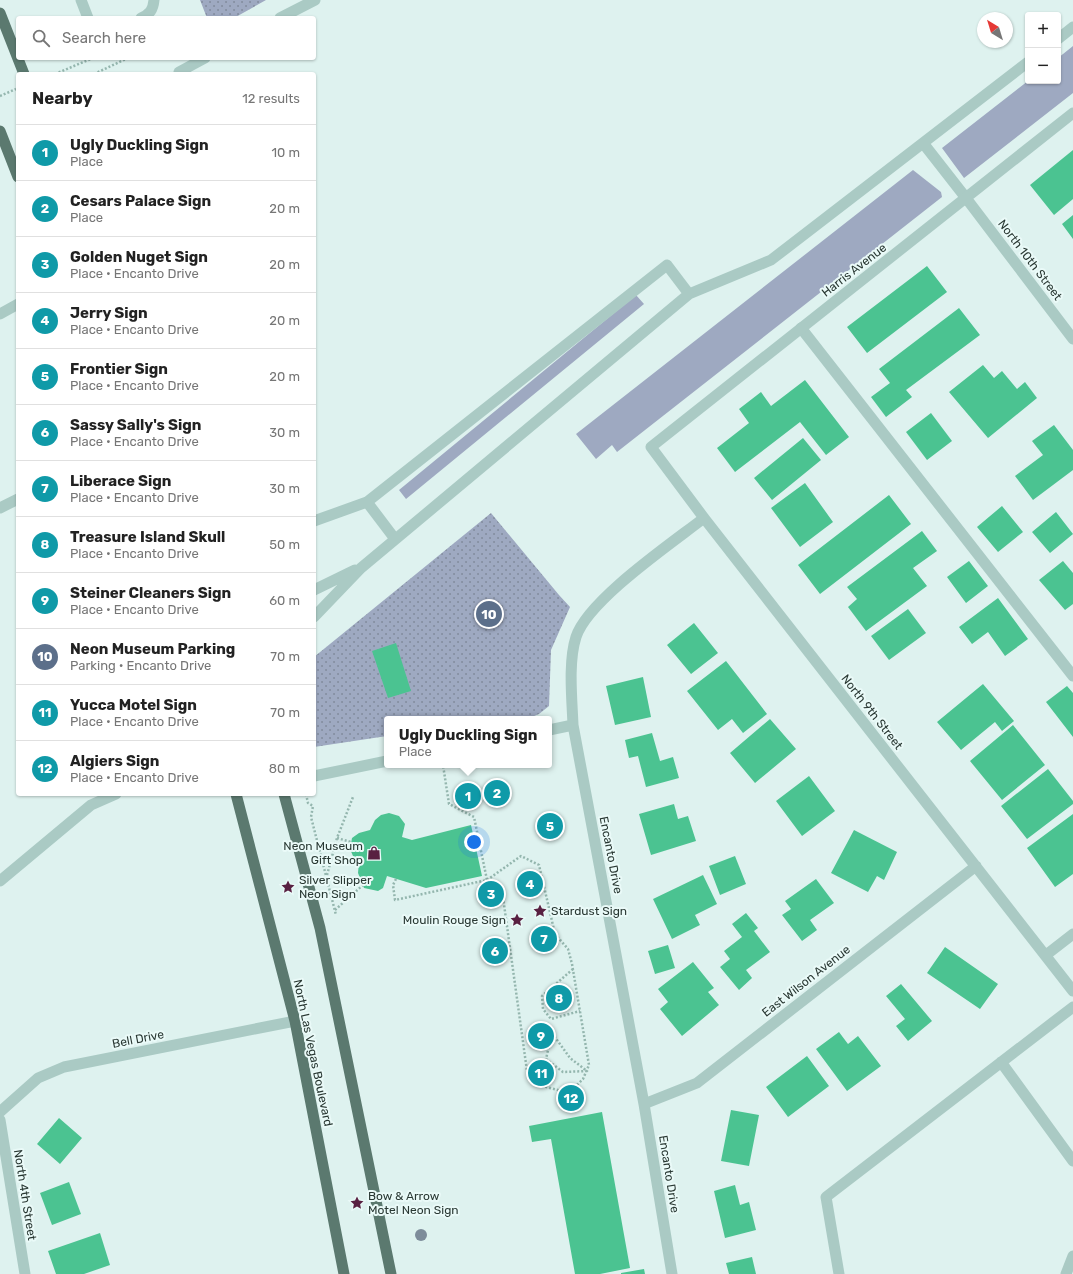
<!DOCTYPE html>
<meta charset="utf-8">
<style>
:root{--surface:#fff;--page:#f2f2f2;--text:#222;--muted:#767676;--line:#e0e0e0;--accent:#d93025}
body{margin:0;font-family:Rubik,sans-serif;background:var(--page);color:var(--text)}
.controls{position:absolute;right:12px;top:12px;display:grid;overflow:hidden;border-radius:4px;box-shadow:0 1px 3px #0004}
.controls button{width:36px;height:36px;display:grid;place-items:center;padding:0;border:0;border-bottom:1px solid var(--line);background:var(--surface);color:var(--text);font:20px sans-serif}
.compass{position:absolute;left:977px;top:12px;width:36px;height:36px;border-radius:50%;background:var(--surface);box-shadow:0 1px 3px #0004;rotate:322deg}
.you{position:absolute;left:474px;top:842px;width:14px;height:14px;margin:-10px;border:3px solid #fff;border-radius:50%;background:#1a73e8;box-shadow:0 0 0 6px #1a73e833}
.badge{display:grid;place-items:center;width:26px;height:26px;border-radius:50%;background:var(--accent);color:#fff;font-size:13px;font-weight:700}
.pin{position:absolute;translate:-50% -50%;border:2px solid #fff;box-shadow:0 1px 4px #0006}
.popup{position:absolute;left:384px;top:716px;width:168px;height:52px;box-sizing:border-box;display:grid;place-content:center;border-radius:4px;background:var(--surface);filter:drop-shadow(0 1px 3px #0005);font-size:13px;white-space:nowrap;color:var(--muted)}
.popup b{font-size:15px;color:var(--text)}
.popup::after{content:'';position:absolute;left:50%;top:100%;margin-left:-8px;border:8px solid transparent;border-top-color:var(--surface)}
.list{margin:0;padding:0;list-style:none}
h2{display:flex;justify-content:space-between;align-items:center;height:52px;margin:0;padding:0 16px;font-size:17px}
h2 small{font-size:13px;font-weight:400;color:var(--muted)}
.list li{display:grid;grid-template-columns:26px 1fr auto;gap:12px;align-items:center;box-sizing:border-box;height:56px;padding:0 16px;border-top:1px solid var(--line)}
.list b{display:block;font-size:15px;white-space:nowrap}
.list p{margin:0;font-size:13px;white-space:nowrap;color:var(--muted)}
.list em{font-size:13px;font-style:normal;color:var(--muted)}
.icon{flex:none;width:22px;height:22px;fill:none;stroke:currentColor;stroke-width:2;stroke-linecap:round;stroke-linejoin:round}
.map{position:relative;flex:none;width:1073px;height:1274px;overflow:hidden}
.search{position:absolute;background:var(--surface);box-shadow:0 1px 3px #0004;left:16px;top:16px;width:300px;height:44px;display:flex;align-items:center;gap:10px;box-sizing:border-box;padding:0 14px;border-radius:4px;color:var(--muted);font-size:15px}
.panel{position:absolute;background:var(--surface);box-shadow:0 1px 3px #0004;left:16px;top:72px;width:300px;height:724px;border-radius:4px}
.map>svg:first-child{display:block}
.green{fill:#9ea9c1}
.park{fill:url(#park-dots)}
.building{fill:#4bc391}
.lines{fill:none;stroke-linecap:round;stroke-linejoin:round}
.path{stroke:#94b6ae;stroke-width:2.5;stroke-dasharray:2 2;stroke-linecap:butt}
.service{stroke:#aacac4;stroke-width:11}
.minor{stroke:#aacac4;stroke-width:11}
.primary{stroke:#5b796f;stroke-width:11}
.tree{fill:#7d8c9a}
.labels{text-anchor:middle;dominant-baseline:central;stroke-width:4;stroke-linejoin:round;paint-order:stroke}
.street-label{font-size:12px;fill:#293833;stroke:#eafaf8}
.poi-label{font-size:12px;fill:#293833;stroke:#eafaf8;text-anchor:start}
</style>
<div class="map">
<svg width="1073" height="1274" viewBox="0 0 1073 1274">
<defs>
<pattern id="park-dots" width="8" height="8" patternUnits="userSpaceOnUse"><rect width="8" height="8" fill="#9ea9c1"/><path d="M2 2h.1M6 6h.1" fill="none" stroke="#818b9d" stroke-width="1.8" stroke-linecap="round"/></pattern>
</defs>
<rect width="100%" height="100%" fill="#def2ef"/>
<!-- green -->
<path class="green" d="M1073,46V93L964,178L942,148L1028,81H1058V58Z
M913,170L941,192L942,197L617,452L612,445L596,459L576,434Z
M636,295L644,304L406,499L399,490Z"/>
<!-- park -->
<path class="park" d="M200,0H266L234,18H207Z
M491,513L559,595L570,607L551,650L549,706L539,714L527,719H387V736L314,747V657Z"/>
<!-- building -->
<path class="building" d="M1073,150V199L1054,215L1030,185Z
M1073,215V239L1062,224Z
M927,266L947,292L867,353L847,327Z
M959,308L980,335L906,390L912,397L886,417L871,397L890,383L879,369Z
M983,365L994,378L1002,371L1017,389L1025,382L1037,398L988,438L949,392Z
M805,380L849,437L826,455L800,422L735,472L717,448L749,423L739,409L761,392L771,406Z
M931,413L952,441L927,460L906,432Z
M1054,425L1073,450V470L1033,500L1015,476L1043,455L1032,441Z
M803,438L821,460L772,500L754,478Z
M805,483L833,522L800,547L771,508Z
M889,495L911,524L820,594L798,565Z
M1002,506L1023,532L998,552L977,527Z
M1056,512L1073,534L1050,553L1032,532Z
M922,531L937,551L913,568L927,586L866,631L848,607L857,599L847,587Z
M969,561L988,586L966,603L947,577Z
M1063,561L1073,573V604L1065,610L1039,580Z
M998,598L1028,639L1005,656L988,632L972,644L959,627Z
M908,609L926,633L889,660L871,636Z
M694,623L718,653L691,674L667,645Z
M396,643L411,691L388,698L372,651Z
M726,661L767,714L743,733L732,719L718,730L687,691Z
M643,677L651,717L615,725L606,686Z
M983,684L1014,721L1002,731L995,722L961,750L937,722Z
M1067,686L1073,693V737L1046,702Z
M770,719L796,749L755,783L730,753Z
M1013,725L1045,765L1002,800L970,761Z
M652,733L660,761L673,757L679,778L646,787L638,756L629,758L625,740Z
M1048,769L1073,801V804L1027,839L1001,806Z
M809,776L835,811L802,836L776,801Z
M674,804L678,819L688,816L696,841L651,855L639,814Z
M389,813L399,816L405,824L402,837L412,840L471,825L482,876L426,888L387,876L383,888L378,891L364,888L358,873L359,862L353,856L350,849L352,838L359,833L370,830L375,820L381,815Z
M1073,814V874L1055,887L1027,848Z
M854,830L897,852L884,880L877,876L868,892L831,873Z
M735,856L746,884L720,895L709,866Z
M703,875L717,904L695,915L700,925L672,939L653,899Z
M816,879L834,903L810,920L817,930L802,941L782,915L791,909L785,901Z
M746,913L758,928L754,931L770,952L746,970L752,978L739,990L720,967L730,959L724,951L742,937L732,924Z
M668,945L675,968L655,974L648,951Z
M945,947L998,984L980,1009L927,973Z
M693,962L714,988L708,992L719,1005L682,1036L660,1009L668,1002L658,989Z
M901,984L932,1021L908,1041L896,1026L905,1019L886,996Z
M839,1032L848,1044L858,1036L881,1066L847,1091L816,1049Z
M807,1056L829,1086L788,1117L766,1087Z
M731,1110L759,1115L749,1166L721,1161Z
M602,1112L630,1268L600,1274H575L551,1139L532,1142L529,1126Z
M59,1118L82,1138L60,1164L37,1144Z
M69,1182L81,1214L52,1225L40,1193Z
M735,1185L740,1205L749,1202L756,1230L725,1238L714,1191Z
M100,1233L110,1265L84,1274H56L48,1251Z
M752,1257L756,1274H729L726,1263Z
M644,1269L645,1274H621V1273Z"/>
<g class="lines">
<!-- path -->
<path class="path" d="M180,18H187
M55,74L93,58
M94,74L128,58
M0,96L16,89
M306,794L308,803L313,806L311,817L336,915
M337,838L351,842
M327,875L337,838L353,797
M396,879L393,885L395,900L487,880L521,856L539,865L555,934L568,949L572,964L589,1065L583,1079L569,1093L539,1085L527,1071L502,890L487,880L474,817L449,804L443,765
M335,910L363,885
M573,969L542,996L543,1009L551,1019L580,1011
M552,1033L570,1058L587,1071L563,1072L546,1059Z"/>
<!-- service -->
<path class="service" d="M81,0L88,18
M141,18C150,14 153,10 154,0
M280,18L315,0
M1058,39L1073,27
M179,72L205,58
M923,143L966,198
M0,314L18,304
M801,328L1073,676
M367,502L395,539
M0,508L18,499
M314,521L367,502L667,265L689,294
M314,590L355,570
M314,617L361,568L689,294L771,260L1028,62
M0,881L91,805L116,794
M1001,1062L1073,1161
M839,1274L826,1197L1073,1007
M1066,1274L1073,1256"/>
<!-- minor -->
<path class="minor" d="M1073,113L651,447L704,518L1073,991
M966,198L1073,339
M549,730L573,725
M314,776L387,761
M1046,955L1073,934
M644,1104L697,1083L976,866
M0,1112L38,1078L64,1067L295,1021
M0,1120L25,1274
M672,1274L644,1104L573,725C572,699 568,662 576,637C588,600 672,543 704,518"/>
<!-- primary -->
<path class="primary" d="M0,13L24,74
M0,131L18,177
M236,794L295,1021L344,1274
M284,794L320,928L391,1274"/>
</g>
<!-- trees -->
<circle class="tree" cx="421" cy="1235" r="6"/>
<!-- icons -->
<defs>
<g id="shop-bare" transform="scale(1.08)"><path d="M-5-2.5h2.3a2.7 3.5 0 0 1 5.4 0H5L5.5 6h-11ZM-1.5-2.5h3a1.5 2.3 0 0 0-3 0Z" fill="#582041" stroke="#eafaf8" stroke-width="2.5" paint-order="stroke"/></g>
<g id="sight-bare" transform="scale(1.08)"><path d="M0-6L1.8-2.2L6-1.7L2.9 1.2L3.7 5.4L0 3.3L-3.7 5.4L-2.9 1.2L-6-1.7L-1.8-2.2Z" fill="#582041" stroke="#eafaf8" stroke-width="2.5" paint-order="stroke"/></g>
</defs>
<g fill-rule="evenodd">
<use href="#shop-bare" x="374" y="853"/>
<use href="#sight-bare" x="288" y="887"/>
<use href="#sight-bare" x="540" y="911"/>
<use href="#sight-bare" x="517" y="920"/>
<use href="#sight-bare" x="357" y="1203"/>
</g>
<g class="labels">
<!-- street labels -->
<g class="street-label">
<text transform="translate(1030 260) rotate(53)">North 10th Street</text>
<text transform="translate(854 270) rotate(-38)">Harris Avenue</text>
<text transform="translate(872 712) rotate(52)">North 9th Street</text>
<text transform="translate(611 855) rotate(79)">Encanto Drive</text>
<text transform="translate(806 981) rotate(-38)">East Wilson Avenue</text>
<text transform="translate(138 1039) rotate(-11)">Bell Drive</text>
<text transform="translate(313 1053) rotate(78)">North Las Vegas Boulevard</text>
<text transform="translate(669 1174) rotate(81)">Encanto Drive</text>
<text transform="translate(25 1195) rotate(81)">North 4th Street</text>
</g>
<!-- poi labels -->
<g class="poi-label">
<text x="363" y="846" text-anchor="end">Neon Museum<tspan x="363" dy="14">Gift Shop</tspan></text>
<text x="299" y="880">Silver Slipper<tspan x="299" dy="14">Neon Sign</tspan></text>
<text x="551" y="911">Stardust Sign</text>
<text x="506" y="920" text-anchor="end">Moulin Rouge Sign</text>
<text x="368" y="1196">Bow &amp; Arrow<tspan x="368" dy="14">Motel Neon Sign</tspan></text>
</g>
</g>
</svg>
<div class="controls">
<button>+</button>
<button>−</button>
</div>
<svg class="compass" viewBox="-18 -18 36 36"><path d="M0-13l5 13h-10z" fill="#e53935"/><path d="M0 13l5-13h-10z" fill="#767676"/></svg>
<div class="you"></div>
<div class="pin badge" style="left:468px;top:796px;background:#0f9aa8">1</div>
<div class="popup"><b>Ugly Duckling Sign</b>Place</div>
<div class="pin badge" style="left:497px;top:793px;background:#0f9aa8">2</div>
<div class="pin badge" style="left:491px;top:894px;background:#0f9aa8">3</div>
<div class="pin badge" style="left:530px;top:884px;background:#0f9aa8">4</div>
<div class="pin badge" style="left:550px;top:826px;background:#0f9aa8">5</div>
<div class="pin badge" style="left:495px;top:951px;background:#0f9aa8">6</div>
<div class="pin badge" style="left:544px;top:939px;background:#0f9aa8">7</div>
<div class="pin badge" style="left:559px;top:998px;background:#0f9aa8">8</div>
<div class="pin badge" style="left:541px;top:1036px;background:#0f9aa8">9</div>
<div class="pin badge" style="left:489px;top:614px;background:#5c6f8a">10</div>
<div class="pin badge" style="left:541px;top:1073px;background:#0f9aa8">11</div>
<div class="pin badge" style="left:571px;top:1098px;background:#0f9aa8">12</div>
<div class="search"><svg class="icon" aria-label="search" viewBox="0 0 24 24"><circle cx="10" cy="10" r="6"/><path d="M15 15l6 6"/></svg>Search here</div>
<section class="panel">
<h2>Nearby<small>12 results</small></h2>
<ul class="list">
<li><span class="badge" style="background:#0f9aa8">1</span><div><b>Ugly Duckling Sign</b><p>Place</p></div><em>10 m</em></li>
<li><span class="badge" style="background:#0f9aa8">2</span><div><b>Cesars Palace Sign</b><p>Place</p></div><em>20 m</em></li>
<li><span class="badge" style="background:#0f9aa8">3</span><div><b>Golden Nuget Sign</b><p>Place · Encanto Drive</p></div><em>20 m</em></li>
<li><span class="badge" style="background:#0f9aa8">4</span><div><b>Jerry Sign</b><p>Place · Encanto Drive</p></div><em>20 m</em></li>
<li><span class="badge" style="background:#0f9aa8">5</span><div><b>Frontier Sign</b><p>Place · Encanto Drive</p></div><em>20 m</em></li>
<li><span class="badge" style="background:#0f9aa8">6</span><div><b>Sassy Sally's Sign</b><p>Place · Encanto Drive</p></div><em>30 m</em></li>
<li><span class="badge" style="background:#0f9aa8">7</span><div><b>Liberace Sign</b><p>Place · Encanto Drive</p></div><em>30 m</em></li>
<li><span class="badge" style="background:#0f9aa8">8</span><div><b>Treasure Island Skull</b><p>Place · Encanto Drive</p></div><em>50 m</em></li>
<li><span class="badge" style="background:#0f9aa8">9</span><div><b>Steiner Cleaners Sign</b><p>Place · Encanto Drive</p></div><em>60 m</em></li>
<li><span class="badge" style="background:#5c6f8a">10</span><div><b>Neon Museum Parking</b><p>Parking · Encanto Drive</p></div><em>70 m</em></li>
<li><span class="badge" style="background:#0f9aa8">11</span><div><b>Yucca Motel Sign</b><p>Place · Encanto Drive</p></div><em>70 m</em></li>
<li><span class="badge" style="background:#0f9aa8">12</span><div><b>Algiers Sign</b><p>Place · Encanto Drive</p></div><em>80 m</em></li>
</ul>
</section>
</div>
